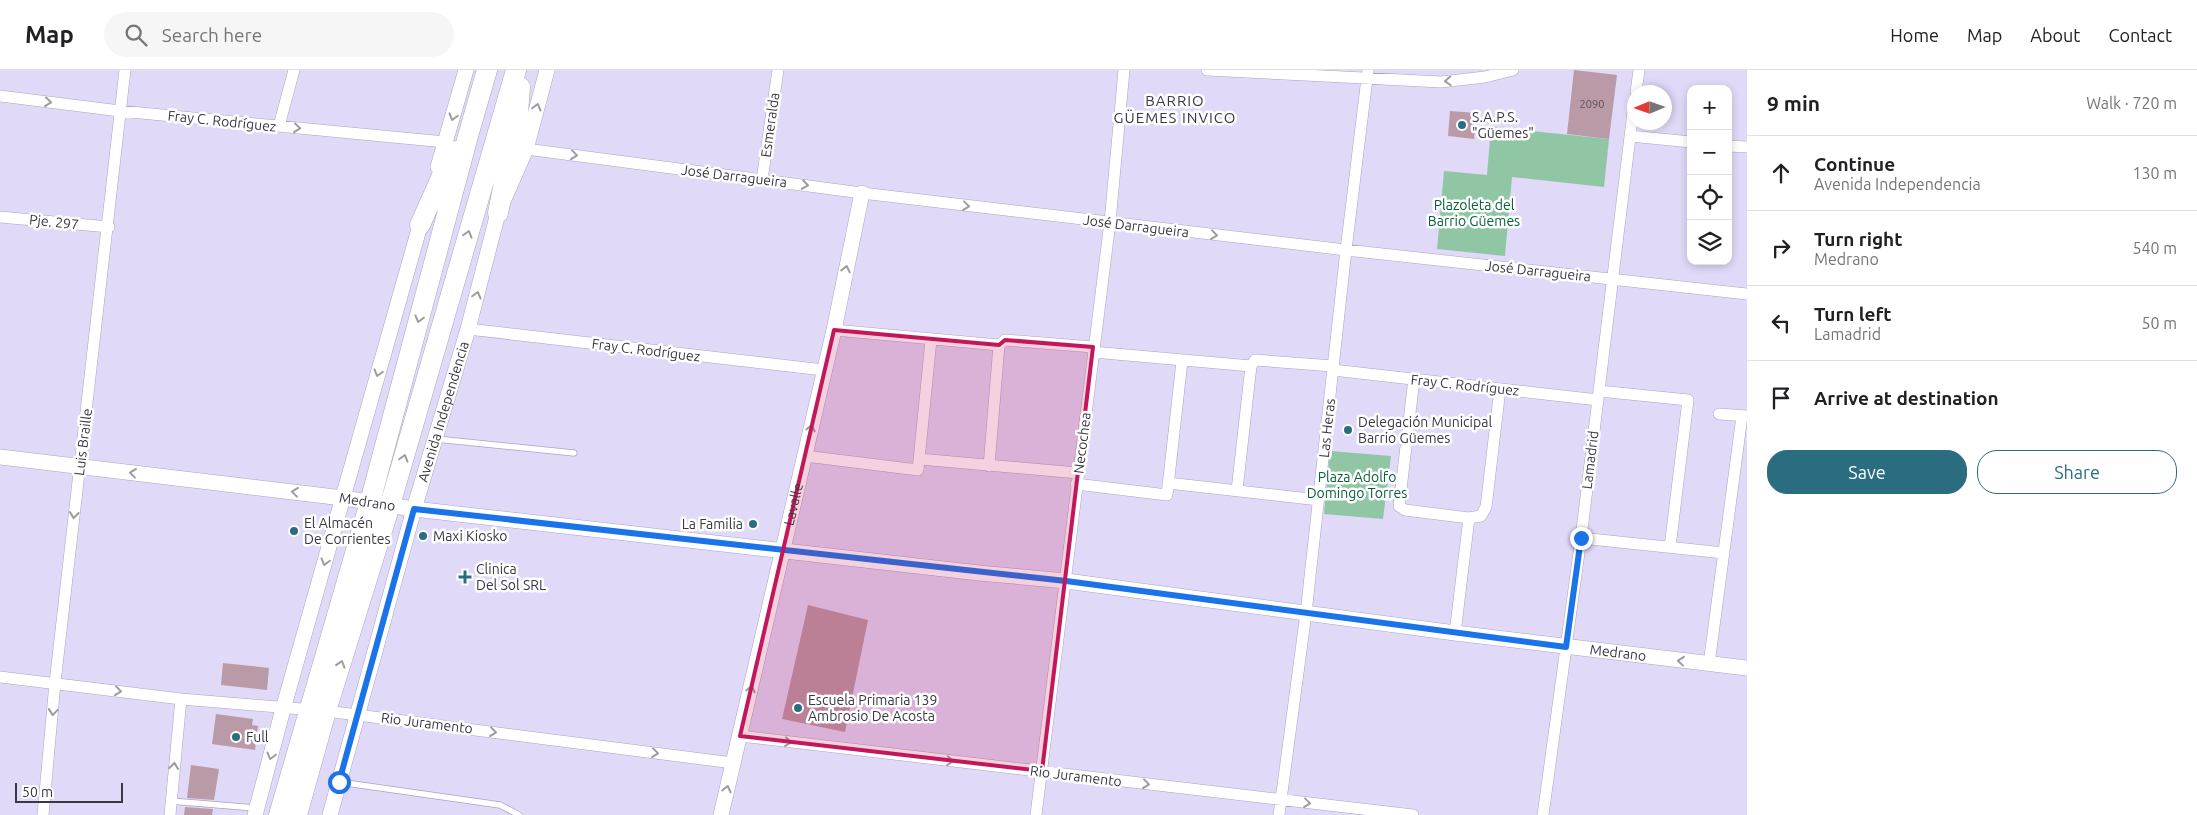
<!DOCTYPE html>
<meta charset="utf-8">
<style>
:root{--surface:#fff;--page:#f6f6f6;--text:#202124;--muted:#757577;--line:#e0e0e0;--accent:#2b6d80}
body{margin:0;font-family:Ubuntu,sans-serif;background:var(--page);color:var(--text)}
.controls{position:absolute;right:15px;top:15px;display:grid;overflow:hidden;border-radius:10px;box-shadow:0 2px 8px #0003}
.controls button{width:45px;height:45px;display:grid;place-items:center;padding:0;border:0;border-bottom:1px solid var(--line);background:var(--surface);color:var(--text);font:25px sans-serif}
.compass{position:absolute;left:1627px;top:15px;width:45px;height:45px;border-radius:50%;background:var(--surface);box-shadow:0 2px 8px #0003;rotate:268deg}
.scale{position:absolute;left:15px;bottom:12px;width:108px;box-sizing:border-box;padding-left:5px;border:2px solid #393742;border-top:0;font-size:14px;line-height:18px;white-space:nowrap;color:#393742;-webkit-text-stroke:4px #fff;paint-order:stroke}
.stop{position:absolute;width:15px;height:15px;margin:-11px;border:4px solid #1a73e8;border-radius:50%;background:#fff}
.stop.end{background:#1a73e8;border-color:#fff;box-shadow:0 1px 5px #0008}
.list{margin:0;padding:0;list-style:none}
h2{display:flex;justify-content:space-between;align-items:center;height:65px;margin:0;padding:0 20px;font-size:21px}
h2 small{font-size:16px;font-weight:400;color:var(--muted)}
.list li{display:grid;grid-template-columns:32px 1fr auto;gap:15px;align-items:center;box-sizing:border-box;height:75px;padding:0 20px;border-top:1px solid var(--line)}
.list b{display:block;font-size:19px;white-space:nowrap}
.list p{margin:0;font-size:16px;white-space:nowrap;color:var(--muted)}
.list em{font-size:16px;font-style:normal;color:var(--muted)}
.actions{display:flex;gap:10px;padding:15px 20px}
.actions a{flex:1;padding:11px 0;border:1px solid var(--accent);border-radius:20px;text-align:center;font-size:18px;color:var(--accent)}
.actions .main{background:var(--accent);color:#fff}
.icon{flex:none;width:28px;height:28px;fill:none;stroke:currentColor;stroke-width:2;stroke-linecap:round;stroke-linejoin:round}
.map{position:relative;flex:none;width:1747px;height:745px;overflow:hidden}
header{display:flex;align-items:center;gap:30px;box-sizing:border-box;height:70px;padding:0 25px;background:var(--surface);border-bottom:1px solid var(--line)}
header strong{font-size:24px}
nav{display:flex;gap:28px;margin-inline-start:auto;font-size:18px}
.search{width:350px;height:45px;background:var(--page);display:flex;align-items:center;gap:12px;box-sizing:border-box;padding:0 18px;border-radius:28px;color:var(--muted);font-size:19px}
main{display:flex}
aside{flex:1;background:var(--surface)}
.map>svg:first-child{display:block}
.green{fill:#91c6a4}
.building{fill:#ba9aa6}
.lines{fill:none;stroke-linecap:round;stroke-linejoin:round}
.lane-casing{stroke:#aba4c1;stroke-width:7}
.street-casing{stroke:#aba4c1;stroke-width:12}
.secondary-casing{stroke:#aba4c1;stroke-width:16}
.highway-casing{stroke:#aba4c1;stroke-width:21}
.lane{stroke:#fff;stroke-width:5.5}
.street{stroke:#fff;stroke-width:11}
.secondary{stroke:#fff;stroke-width:15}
.highway{stroke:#fff;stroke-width:20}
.oneway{stroke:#9c9ba0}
.route{stroke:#1a73e8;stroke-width:6}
.marked{fill:#c2185b;fill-opacity:0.2;stroke:#c2185b;stroke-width:4;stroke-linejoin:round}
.poi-dot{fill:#2b6d80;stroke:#fff;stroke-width:2}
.labels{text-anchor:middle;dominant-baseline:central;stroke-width:5;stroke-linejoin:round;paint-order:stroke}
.number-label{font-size:11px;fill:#59505b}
.poi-label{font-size:14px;fill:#393742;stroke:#fff;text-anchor:start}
.street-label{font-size:14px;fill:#393742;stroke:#fff}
.park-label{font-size:14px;fill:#076038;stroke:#fff}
.neighbourhood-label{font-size:15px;letter-spacing:1px;fill:#393742;stroke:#fff}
</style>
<header>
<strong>Map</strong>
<div class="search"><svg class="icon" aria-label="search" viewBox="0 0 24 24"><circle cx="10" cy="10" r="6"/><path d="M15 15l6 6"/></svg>Search here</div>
<nav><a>Home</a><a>Map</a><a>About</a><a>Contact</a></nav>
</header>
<main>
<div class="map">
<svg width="1747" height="745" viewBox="0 0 1747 745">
<rect width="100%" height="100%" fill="#e0d9f8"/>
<!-- green -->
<path class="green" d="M1491,57L1609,69L1604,117L1512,107L1505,186L1437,179L1444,101L1487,105Z
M1330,381L1391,386L1383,449L1324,444Z"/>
<!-- building -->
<path class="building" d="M1574,0L1617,5L1609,69L1567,64Z
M1450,41L1477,43L1474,69L1448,66Z
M808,535L868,550L845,662L782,649Z
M223,593L269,598L267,620L221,615Z
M216,644L253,649L252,655L258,656L255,680L212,674Z
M191,695L219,699L214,730L187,728Z
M185,737L213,739L212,745H184Z"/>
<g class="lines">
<!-- lane casing -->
<g class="lane-casing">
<path id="lane" d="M436,369L574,383
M339,712L500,735L519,745
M171,731L255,738"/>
</g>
<!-- street casing -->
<g class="street-casing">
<path id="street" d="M1207,0L1441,12L1485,7L1513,0
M1636,22L1639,0
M0,26L120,41L445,72
M279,56L294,0
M1630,66L1691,72
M1728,76L1747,77
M526,79L862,123L1346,180L1747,224
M762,110L778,0
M0,147L109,157
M468,259L824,300
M834,260L999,275
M1093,282L1251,296
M1333,300L1598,330
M1414,309L1399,436L1405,440L1469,448L1481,446L1486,437L1500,319
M1599,321L1688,330L1670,477
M1719,344L1747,346
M805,386L918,400L931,270
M919,389L1078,403
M989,396L999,275L1005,270L1093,277
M1168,413L1319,430
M1076,414L1167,425L1182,291
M1237,420L1251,296L1255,290L1333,296
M1581,468L1724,483
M1455,563L1469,448
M1709,594L1742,346
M0,607L181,629L326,641L733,693
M740,666L1413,745
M43,745L55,613L125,0
M170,745L181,629
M1036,745L1110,152L1124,0
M1279,745L1306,543L1346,180L1368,0
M1543,745L1581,468L1634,34"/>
</g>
<!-- secondary casing -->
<g class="secondary-casing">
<g id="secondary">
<path d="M438,97L466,0"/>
<path id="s1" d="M0,387L343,428L414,439L979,503L1066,511L1455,563L1747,598"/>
<path d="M255,745L283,639L423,145"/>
<path id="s2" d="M330,745L414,439L468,259L498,143L526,79L547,0"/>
<path id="s3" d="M721,745L834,260L862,123"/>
</g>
</g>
<!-- highway casing -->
<g class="highway-casing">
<path id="highway" d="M498,143L518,43L520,17
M420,155L453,81
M279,745L370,432L468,66L487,0
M297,745L326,641L390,435L516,0"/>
</g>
<!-- lane -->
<use href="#lane" class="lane"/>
<!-- street -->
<use href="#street" class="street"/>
<!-- secondary -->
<use href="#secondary" class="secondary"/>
<!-- highway -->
<use href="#highway" class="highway"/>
</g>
<!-- one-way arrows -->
<defs><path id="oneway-chevron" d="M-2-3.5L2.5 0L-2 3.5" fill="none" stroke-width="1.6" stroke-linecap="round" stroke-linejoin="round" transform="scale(1.25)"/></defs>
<g class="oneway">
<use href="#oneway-chevron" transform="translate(1448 11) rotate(177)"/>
<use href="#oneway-chevron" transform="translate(48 32) rotate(7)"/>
<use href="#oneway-chevron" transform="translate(537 37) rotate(-75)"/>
<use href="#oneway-chevron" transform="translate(453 47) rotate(106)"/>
<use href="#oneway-chevron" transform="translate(297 58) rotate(6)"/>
<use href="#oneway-chevron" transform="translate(574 85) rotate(7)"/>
<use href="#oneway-chevron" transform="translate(805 115) rotate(8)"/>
<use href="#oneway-chevron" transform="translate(966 136) rotate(7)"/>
<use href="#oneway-chevron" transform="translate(468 164) rotate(-74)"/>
<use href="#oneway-chevron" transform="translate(1214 165) rotate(7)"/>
<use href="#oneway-chevron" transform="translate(846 199) rotate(-78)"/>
<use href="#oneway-chevron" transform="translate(477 225) rotate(-75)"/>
<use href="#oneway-chevron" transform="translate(419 249) rotate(105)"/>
<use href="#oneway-chevron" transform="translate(378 303) rotate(106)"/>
<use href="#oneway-chevron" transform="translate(811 358) rotate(-77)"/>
<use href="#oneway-chevron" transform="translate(404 388) rotate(-74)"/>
<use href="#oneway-chevron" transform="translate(133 403) rotate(-173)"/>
<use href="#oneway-chevron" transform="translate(295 422) rotate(-173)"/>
<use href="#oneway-chevron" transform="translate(74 445) rotate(96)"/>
<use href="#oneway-chevron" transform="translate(325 492) rotate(106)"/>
<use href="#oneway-chevron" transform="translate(1681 591) rotate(-174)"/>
<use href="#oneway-chevron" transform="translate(341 594) rotate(-73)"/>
<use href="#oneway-chevron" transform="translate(751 619) rotate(-77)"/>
<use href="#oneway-chevron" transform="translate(118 621) rotate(7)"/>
<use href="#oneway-chevron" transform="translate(53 642) rotate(95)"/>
<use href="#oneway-chevron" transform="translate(493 662) rotate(7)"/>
<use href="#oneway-chevron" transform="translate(788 672) rotate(7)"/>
<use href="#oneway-chevron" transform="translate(655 683) rotate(7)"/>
<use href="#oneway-chevron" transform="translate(271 686) rotate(105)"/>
<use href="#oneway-chevron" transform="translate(950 691) rotate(7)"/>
<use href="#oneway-chevron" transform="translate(174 696) rotate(-84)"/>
<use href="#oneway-chevron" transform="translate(1146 714) rotate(7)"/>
<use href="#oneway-chevron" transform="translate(727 719) rotate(-77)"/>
<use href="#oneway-chevron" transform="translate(1307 733) rotate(7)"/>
</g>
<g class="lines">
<!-- route -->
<path class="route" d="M339,712L414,439L1066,511L1566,577L1581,468"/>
</g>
<!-- marked area -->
<path class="marked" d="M834,260L999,275L1005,270L1093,277L1042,701L740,666Z"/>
<!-- markers -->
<g class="poi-dot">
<circle cx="1462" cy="55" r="5"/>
<circle cx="1348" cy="360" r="5"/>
<circle cx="753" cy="454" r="5"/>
<circle cx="294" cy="461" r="5"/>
<circle cx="423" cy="466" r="5"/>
<path d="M462.5 499.5h5v5h5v5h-5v5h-5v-5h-5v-5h5z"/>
<circle cx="798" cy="638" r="5"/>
<circle cx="236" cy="667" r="5"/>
</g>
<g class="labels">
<!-- number labels -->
<g class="number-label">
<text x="1592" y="34">2090</text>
</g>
<!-- poi labels -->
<g class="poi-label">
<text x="1472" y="47">S.A.P.S.<tspan x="1472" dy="16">"Güemes"</tspan></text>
<text x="1358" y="352">Delegación Municipal<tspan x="1358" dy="16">Barrio Güemes</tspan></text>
<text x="304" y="453">El Almacén<tspan x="304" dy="16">De Corrientes</tspan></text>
<text x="743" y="454" text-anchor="end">La Familia</text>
<text x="433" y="466">Maxi Kiosko</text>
<text x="476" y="499">Clinica<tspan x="476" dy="16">Del Sol SRL</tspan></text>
<text x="808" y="630">Escuela Primaria 139<tspan x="808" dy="16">Ambrosio De Acosta</tspan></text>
<text x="246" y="667">Full</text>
</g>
<!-- street labels -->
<g class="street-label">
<text transform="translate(222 51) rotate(6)">Fray C. Rodríguez</text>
<text transform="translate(770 55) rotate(-82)">Esmeralda</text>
<text transform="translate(734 106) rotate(7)">José Darragueira</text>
<text transform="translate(54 152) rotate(6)">Pje. 297</text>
<text transform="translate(1136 156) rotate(7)">José Darragueira</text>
<text transform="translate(1538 201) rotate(6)">José Darragueira</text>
<text transform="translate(646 280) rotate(7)">Fray C. Rodríguez</text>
<text transform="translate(1465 315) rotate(6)">Fray C. Rodríguez</text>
<text stroke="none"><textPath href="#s2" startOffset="419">Avenida Independencia</textPath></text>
<text transform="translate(1327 358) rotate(-84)">Las Heras</text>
<text transform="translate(83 372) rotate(-83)">Luis Braille</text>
<text transform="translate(1082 373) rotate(-83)">Necochea</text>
<text transform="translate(1590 390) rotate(-83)">Lamadrid</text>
<text stroke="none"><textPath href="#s1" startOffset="370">Medrano</textPath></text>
<text stroke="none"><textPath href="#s3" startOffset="319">Lavalle</textPath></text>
<text stroke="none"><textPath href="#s1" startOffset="1630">Medrano</textPath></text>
<text transform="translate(427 653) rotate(7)">Rio Juramento</text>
<text transform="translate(1076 706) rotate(7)">Rio Juramento</text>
</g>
<!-- park labels -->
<g class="park-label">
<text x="1474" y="135">Plazoleta del<tspan x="1474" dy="16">Barrio Güemes</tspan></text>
<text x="1357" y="407">Plaza Adolfo<tspan x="1357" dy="16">Domingo Torres</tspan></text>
</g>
<!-- neighbourhood labels -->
<g class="neighbourhood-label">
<text x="1175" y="30">BARRIO<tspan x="1175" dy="17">GÜEMES INVICO</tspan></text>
</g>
</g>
</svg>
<div class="controls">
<button>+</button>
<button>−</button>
<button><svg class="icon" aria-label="locate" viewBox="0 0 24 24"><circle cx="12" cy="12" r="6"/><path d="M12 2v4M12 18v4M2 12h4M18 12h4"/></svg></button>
<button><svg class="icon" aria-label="layers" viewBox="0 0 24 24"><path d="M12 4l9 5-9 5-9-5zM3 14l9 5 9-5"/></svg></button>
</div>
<svg class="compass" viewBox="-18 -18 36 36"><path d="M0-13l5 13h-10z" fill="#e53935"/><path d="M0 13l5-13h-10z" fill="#757577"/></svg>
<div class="scale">50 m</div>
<div class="stop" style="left:339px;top:712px"></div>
<div class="stop end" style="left:1581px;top:468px"></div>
</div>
<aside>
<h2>9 min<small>Walk · 720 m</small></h2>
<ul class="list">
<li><svg class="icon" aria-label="ahead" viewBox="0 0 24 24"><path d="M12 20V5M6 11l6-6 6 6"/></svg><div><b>Continue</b><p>Avenida Independencia</p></div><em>130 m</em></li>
<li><svg class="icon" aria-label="right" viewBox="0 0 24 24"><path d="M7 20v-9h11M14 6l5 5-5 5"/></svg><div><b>Turn right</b><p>Medrano</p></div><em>540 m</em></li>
<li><svg class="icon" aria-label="left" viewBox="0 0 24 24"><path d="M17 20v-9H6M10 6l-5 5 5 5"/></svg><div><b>Turn left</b><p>Lamadrid</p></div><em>50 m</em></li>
<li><svg class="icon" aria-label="arrive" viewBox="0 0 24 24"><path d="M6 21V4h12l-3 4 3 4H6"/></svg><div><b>Arrive at destination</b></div></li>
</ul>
<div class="actions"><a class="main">Save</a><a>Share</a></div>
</aside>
</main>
